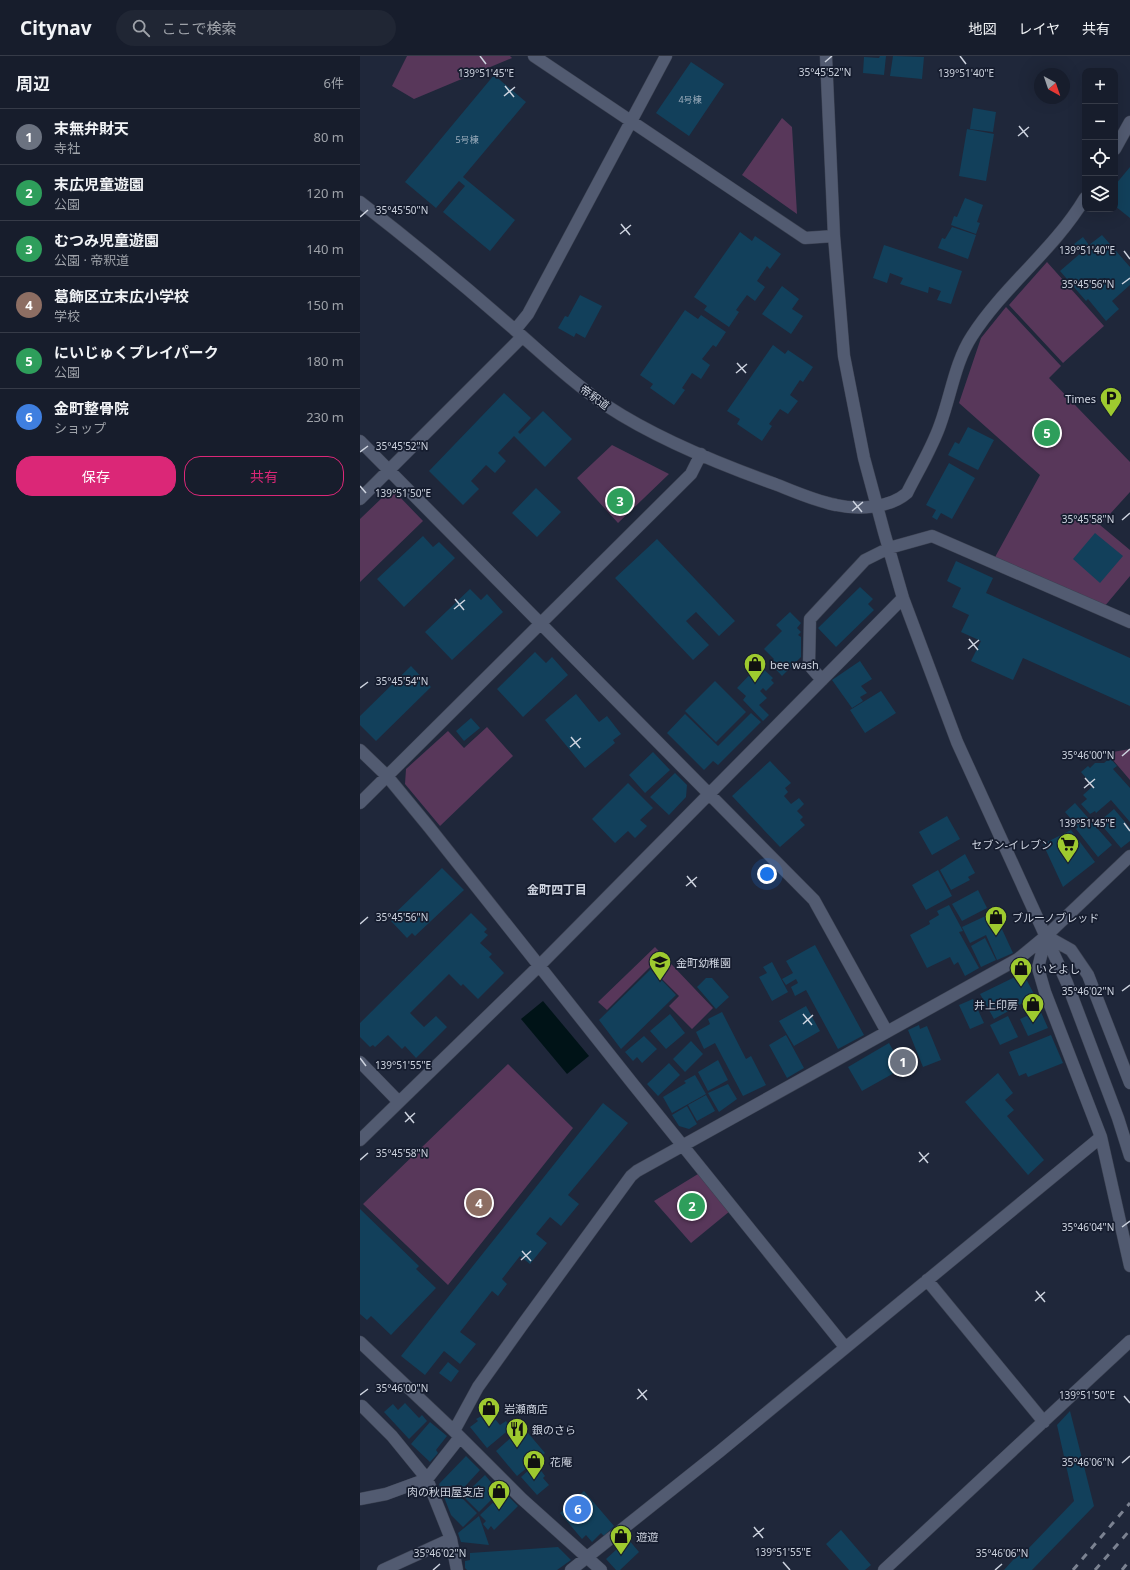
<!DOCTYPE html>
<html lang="ja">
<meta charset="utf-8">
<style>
:root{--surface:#171d2c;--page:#202634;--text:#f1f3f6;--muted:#9ea2a9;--line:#363b48;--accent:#db2777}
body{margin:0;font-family:"Noto Sans","Noto Sans JP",sans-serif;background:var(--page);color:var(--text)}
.controls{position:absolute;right:12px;top:12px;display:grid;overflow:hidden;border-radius:8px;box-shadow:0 4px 16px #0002}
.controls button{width:36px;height:36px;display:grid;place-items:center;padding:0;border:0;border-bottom:1px solid var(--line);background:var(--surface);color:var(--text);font:20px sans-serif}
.compass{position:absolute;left:674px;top:12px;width:36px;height:36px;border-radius:50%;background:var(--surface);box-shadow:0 4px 16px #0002;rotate:140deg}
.you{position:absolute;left:407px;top:818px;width:14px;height:14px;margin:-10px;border:3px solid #fff;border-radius:50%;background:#1a73e8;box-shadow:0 0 0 6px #1a73e833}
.badge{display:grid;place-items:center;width:26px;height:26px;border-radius:50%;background:var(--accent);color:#fff;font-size:13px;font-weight:700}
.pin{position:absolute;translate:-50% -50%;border:2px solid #fff;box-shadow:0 1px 4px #0006}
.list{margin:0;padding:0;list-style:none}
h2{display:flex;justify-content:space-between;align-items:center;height:52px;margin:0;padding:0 16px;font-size:17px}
h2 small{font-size:13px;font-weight:400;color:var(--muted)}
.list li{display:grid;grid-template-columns:26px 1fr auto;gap:12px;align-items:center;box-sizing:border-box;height:56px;padding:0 16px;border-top:1px solid var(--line)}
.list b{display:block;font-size:15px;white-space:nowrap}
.list p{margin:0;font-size:13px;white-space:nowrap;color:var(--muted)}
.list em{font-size:13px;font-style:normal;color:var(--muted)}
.actions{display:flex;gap:8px;padding:12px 16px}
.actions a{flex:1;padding:9px 0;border:1px solid var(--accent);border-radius:16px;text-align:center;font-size:14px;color:var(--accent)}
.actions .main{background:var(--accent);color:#fff}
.icon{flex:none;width:22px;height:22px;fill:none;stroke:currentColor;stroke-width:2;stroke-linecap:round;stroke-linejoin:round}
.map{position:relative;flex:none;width:770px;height:1514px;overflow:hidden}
header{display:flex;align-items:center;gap:24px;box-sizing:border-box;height:56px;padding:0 20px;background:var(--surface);border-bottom:1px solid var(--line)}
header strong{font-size:19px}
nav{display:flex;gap:22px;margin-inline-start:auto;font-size:14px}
.search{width:280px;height:36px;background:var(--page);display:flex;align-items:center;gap:10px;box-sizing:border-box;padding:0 14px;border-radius:22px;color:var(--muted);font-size:15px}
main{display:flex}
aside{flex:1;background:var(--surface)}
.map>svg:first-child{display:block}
.green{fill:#58375a}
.water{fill:#001317}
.building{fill:#12405b}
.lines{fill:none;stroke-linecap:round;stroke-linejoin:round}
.minor-casing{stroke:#3c4252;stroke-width:13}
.minor{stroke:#525b71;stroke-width:12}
.rail{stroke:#7b8291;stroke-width:3;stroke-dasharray:7 7;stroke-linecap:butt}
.ticks{fill:none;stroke:#cdd3df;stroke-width:1.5}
.labels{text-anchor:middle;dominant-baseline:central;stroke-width:3.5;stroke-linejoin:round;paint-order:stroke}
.number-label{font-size:9px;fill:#9eaebe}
.street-label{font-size:11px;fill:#cdd3df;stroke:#161d2f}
.poi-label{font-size:11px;fill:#cdd3df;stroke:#161d2f;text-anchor:start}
.neighbourhood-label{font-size:12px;font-weight:bold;fill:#cdd3df;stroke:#161d2f}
.ticks-label{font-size:10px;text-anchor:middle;fill:#cdd3df;stroke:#161d2f;stroke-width:3.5;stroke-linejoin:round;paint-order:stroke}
</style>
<header>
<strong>Citynav</strong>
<div class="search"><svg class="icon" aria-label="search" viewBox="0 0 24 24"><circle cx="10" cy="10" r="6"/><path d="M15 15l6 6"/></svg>ここで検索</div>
<nav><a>地図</a><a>レイヤ</a><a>共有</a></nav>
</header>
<main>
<aside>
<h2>周辺<small>6件</small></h2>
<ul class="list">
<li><span class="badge" style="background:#6b7280">1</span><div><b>末無弁財天</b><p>寺社</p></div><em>80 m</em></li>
<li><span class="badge" style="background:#2e9e5b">2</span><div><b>末広児童遊園</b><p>公園</p></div><em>120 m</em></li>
<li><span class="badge" style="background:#2e9e5b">3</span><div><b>むつみ児童遊園</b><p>公園 · 帝釈道</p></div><em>140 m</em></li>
<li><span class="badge" style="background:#8d6e63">4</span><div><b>葛飾区立末広小学校</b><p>学校</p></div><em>150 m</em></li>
<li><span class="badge" style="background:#2e9e5b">5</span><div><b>にいじゅくプレイパーク</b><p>公園</p></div><em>180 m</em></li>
<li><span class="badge" style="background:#3f7fe0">6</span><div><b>金町整骨院</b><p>ショップ</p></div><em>230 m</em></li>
</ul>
<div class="actions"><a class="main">保存</a><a>共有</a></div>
</aside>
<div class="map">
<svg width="770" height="1514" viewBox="0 0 770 1514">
<rect width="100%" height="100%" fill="#1f273a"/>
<!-- green -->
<path class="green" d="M47,0H150L152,2L54,43L32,30Z
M422,62L432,71L437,158L382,119Z
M687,206L744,270L703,307L649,249Z
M646,251L701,310L689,322L770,406V436L740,469L770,494V520L744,551L634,503L680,419L599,347L621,282Z
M252,389L309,418L258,467L217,422Z
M37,438L63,465L0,526V463L25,439Z
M127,671L153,700L80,770L45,728L46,713L88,675L104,692Z
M770,693V724L747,697Z
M295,891L353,952L332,973L309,950L319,940L290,911L247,954L238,946Z
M148,1008L213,1072L88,1229L3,1148Z
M338,1118L370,1155L331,1187L294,1145Z"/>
<!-- water -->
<path class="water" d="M183,945L229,1000L207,1018L161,963Z"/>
<!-- building -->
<path class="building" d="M520,0H526L524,19L503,17L504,1L519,2Z
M533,0L564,1L562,23L530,20Z
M331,6L364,28L329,80L296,57Z
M134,19L166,46L103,121L155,164L130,195L83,156L105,130L99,125L76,152L45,126Z
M613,52L636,56L633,76L610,73Z
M607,73L634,78L626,125L599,120Z
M770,111V162L755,150V129Z
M605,142L623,149L617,166L620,167L616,178L591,169L594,160L597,161Z
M592,171L616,179L608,203L578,192L582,182L585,183Z
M380,176L392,185L395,180L421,198L410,213L407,210L397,225L405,231L395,245L387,239L376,254L379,256L369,271L344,254L347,250L334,241Z
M742,179L770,211V229L752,245L759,253L746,265L728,243L726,245L700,215L722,196L714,188L723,181L729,189Z
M524,189L602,215L591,248L577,244L581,235L569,231L568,237L540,228L543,222L530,217L527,227L513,222Z
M422,230L439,243L432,253L443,260L431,278L402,258Z
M220,239L242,250L225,282L216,277L214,281L198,272L205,260L208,261Z
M325,254L338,263L341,259L366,276L356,291L353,289L342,303L350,309L341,323L332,317L322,332L325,334L314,349L290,332L293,328L280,319Z
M413,289L425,298L428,294L453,311L443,326L440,324L430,339L438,345L428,358L420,353L409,368L412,370L402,385L377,368L380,363L367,355Z
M144,337L171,362L158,376L160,378L183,355L212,383L185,411L154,380L138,397L146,405L135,417L126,409L111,425L119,433L103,449L69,415Z
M608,371L634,384L618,414L588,399L595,386L599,388Z
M589,407L615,422L592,463L581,457L577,464L572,461L576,454L566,449Z
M176,432L201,456L177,481L152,457Z
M735,477L763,500L740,527L713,503Z
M63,480L73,491L79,486L95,502L44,551L17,523Z
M297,483L375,565L359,580L336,556L326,565L349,589L333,604L255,522Z
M596,505L633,522L626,537L770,602V650L663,602L653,624L611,605L621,585L601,576L609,559L592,551L601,532L587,525Z
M500,531L513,543L508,548L514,554L476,591L458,572Z
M110,533L121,544L127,538L143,556L92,604L65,576Z
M430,556L441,567L437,572L441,576L438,579L441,581V601L422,620L410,607L414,603L404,593L422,575L416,569Z
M175,596L186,607L192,601L208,619L163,661L137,633Z
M500,605L512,623L501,630L507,637L500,641L503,645L492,652L472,624Z
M399,609L413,622L411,624L414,627L406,635L403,632L400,635L407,642L399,649L409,659L403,665L383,644L386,640L377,632Z
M51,610L71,631L16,685L0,669V660Z
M355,625L386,656L356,686L325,655Z
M521,635L536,657L505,677L490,654Z
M216,638L239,666L247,660L261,678L253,684L255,687L225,712L185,664Z
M391,657L401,666L358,709L353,705L344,714L307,677L325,658L358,690Z
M111,662L120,672L104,685L96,675Z
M293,696L310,714L285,737L269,719Z
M750,702L757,710L753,713L770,732V766L751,744L736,757L735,755L730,758L721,748L727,743L723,739L733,730L721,716L728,710L730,712L735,707H744Z
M410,705L431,727L425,732L428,736L424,740L431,748L439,742L444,748L437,755L443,761L440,764L445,769L420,791L372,740Z
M315,717L327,729L326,741L309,759L290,741Z
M268,727L293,752L280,764L287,770L275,782L268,775L255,787L232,763Z
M715,747L752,789L738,801L716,773L718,771L705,756Z
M754,753L770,772V785L761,792L739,766Z
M587,760L600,783L572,799L559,776Z
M711,774L735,806L703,831L683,788Z
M605,798L615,817L608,821L610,824L591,834L580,814Z
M82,812L104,834L55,880L52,877L47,882L31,865L30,862Z
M578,814L592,840L566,854L552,829Z
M618,834L627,852L602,865L592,848Z
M589,849L603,875L599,876L619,912L605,920L598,906L594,909L590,901L567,912L550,879L570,868L569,865L579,859L577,855Z
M634,856L653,897L637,904L626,879L610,887L602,871Z
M111,857L127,873L124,876L128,879L120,887L132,898L129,901L144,917L118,943L103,928L101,930L89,918L50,957L64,971L76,960L87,971L56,1002L45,990L42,993L28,979L15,991L13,989L10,991L0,981V967Z
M625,882L636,904L621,911L611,890Z
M455,889L504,979L478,993L446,934L435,940L431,931L438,927L436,923L426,929L422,923L433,917L426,905Z
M412,906L428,936L412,945L399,921L407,917L403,911Z
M291,913L316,939L261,993L239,964Z
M663,917L674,938L669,941L670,943L634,963L620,938Z
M346,922H352L369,941L356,953L337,931Z
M613,943L624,967L610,973L599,949Z
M446,950L460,975L434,990L419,965Z
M680,954L688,972L668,980L660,963Z
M362,956L386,1003L391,1000L406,1029L383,1040L355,987L344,993L336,976L350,968L348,963Z
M310,958L325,977L306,993L290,975Z
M648,960L658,981L640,989L630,969Z
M559,969L560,973L567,970L581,1004L563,1011L548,974Z
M426,979L444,1012L427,1022L409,989Z
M691,979L703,1007L668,1021L666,1017L659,1020L649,996Z
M284,980L297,993L282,1007L277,1001L273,1005L265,996Z
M331,985L343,998L325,1016L313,1003Z
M529,987L543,1012L502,1035L488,1011Z
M358,1004L368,1024L348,1035L338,1016Z
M309,1007L320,1019L298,1040L287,1028Z
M638,1017L653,1037L645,1044L654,1054L647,1060L684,1104L668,1119L605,1046Z
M335,1019L346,1038L312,1057L303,1041L326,1027L324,1025Z
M368,1028L377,1043L359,1056L348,1037Z
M346,1039L355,1055L337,1065L328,1049Z
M243,1047L268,1067L208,1139L219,1148L201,1170L190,1161L176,1178L187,1187L170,1208L160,1200L142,1223L147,1228L138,1240L132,1235L100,1276L116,1288L100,1308L84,1295L65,1319L41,1300Z
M327,1050L337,1068L329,1073L319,1070L312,1059Z
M0,1153L59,1210L56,1213L76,1232L31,1279L11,1260L7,1264L0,1258Z
M88,1306L99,1315L91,1326L79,1317Z
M45,1347L59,1362L62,1359L67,1365L49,1383L24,1356L33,1348L38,1354Z
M710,1355L734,1450L672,1514H644L653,1504L666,1495L714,1445L697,1369Z
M129,1356L140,1369L146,1365L151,1372L127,1392L110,1371L118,1365L116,1363Z
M70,1366L87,1380L76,1394L78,1397L70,1406L51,1388Z
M163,1371L185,1397L157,1420L136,1395Z
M106,1400L120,1414L98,1438L117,1457L103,1471L91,1459L79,1428Z
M172,1411L176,1415L179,1412L185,1420L183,1422L189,1429L177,1439L161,1421Z
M125,1419L139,1436L119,1456L103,1440Z
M224,1435L254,1470L244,1480L241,1477L232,1486L226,1479L222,1483L200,1457Z
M144,1436L158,1450L134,1474L131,1470L128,1474L123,1468L126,1465L120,1459Z
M119,1460L129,1489L101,1486L98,1477Z
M481,1474L511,1509L505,1514H489L466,1488Z
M268,1483L279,1496L260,1514H256L246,1503Z
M198,1491L211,1504L197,1514H107L105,1512V1505L110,1504V1497Z"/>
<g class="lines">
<!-- minor casing -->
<g class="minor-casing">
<path id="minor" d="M174,0L445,182L474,180
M466,0L474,180L484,300L504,402L524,476L543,542L597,686L707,927L758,1062L770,1100
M755,93L770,66
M0,146C53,187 105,230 155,274C185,300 214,328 247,350C297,383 359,408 415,428C435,436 455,445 476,449C498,454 530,452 547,437C558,415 572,392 580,369C591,339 595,306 612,280C644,230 694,194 725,142
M155,274L168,258L306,0
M0,385L454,844L527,976
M0,443L162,281
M462,624L449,609L450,563L505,504L529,492L572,480L770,566
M0,694L27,720L69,771L273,1028L485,1291
M0,747L331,418L341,398
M686,880L678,912L685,936L741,1081L770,1210
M686,880L711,894L728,919L770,1027
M0,1006L39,1046
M0,1084L179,910L543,542
M567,1224L684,1366
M0,1286L94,1375L162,1443L241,1514
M2,1350L32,1380L67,1423L91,1483L97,1514
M94,1375L118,1331L163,1268L271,1120L277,1115L658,903L686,880L770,800
M0,1443L26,1438L67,1423L100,1381
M23,1514L91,1483
M211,1514L359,1396L741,1081
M524,1514L770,1285"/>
</g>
<!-- minor -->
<use href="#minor" class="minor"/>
<!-- rail -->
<path class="rail" d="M713,1514L770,1447
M735,1514L770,1474
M762,1514L770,1504"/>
</g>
<!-- ticks -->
<path class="ticks" d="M120,0L126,8M600,0L606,8M465,6L472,0M145,30L154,41M144,40L155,31M659,70L668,81M658,80L669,71M0,161L8,154M261,168L270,179M260,178L271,169M764,195L770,203M762,228L770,222M377,307L386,317M376,317L387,308M0,396L8,390M0,430L6,437M493,445L502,456M492,455L503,446M762,464L770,457M95,543L104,554M94,553L105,544M609,583L618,594M608,593L619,584M0,632L8,626M211,681L220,692M210,691L221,682M762,700L770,693M725,722L734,732M724,732L735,723M764,767L770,775M327,820L336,831M326,830L337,821M0,868L8,861M762,935L770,929M443,958L452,969M443,968L453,959M0,1002L6,1010M45,1056L54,1067M45,1066L55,1057M559,1096L568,1107M0,1104L8,1097M559,1106L569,1097M762,1171L770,1165M162,1195L171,1205M161,1204L171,1195M676,1235L685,1246M675,1245L685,1236M278,1333L287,1344M0,1339L8,1333M764,1340L770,1347M277,1343L287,1334M762,1407L770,1400M394,1471L403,1482M393,1481L404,1472M423,1506L430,1514M73,1514L80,1508M635,1514L642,1508"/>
<!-- icons -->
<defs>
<g id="parking-pin" transform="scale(1.15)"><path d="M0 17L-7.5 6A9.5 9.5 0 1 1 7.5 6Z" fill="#9eca2f" stroke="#161d2f"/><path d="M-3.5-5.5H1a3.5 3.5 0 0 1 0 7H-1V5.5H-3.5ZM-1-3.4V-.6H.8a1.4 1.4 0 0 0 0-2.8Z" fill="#111"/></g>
<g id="shop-pin" transform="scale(1.15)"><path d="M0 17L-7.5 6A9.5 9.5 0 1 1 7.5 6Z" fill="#9eca2f" stroke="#161d2f"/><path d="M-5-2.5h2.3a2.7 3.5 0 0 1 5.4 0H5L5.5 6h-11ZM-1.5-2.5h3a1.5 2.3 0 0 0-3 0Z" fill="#111"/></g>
<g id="supermarket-pin" transform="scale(1.15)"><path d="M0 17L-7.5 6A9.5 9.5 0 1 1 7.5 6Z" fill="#9eca2f" stroke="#161d2f"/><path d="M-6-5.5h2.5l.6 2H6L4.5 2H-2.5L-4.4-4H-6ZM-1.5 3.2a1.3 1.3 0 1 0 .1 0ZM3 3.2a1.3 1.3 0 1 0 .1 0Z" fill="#111"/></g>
<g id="school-pin" transform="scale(1.15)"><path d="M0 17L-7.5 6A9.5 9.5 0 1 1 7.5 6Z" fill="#9eca2f" stroke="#161d2f"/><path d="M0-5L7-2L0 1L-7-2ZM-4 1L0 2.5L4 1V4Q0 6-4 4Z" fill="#111"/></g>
<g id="restaurant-pin" transform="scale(1.15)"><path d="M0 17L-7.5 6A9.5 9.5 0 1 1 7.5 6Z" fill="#9eca2f" stroke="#161d2f"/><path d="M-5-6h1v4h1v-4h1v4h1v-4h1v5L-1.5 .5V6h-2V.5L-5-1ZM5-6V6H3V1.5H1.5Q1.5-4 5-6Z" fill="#111"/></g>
</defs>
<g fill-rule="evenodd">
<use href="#parking-pin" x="751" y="342"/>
<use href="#shop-pin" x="395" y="608"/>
<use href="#supermarket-pin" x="708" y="788"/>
<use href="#shop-pin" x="636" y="861"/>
<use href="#school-pin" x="300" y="906"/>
<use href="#shop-pin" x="661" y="912"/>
<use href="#shop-pin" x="673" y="948"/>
<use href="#shop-pin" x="129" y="1352"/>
<use href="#restaurant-pin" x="157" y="1373"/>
<use href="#shop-pin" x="174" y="1405"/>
<use href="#shop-pin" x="139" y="1435"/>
<use href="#shop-pin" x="261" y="1480"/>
</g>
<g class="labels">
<!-- number labels -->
<g class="number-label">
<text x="330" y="43">4号棟</text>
<text x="107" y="83">5号棟</text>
</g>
<!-- street labels -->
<g class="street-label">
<text transform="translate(235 341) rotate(36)">帝釈道</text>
</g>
<!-- poi labels -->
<g class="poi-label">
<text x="736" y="342" text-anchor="end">Times</text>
<text x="410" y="608">bee wash</text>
<text x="692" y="788" text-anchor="end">セブン-イレブン</text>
<text x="652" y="861">ブルーノブレッド</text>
<text x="316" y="906">金町幼稚園</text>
<text x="676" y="912">いとよし</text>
<text x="658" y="948" text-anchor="end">井上印房</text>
<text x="144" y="1352">岩瀬商店</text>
<text x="172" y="1373">銀のさら</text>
<text x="190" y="1405">花庵</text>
<text x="124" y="1435" text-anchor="end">肉の秋田屋支店</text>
<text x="276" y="1480">遊遊</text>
</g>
<!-- neighbourhood labels -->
<g class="neighbourhood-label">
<text x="197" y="833">金町四丁目</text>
</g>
</g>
<g class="ticks-label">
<text x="465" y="20">35°45'52"N</text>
<text x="126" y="21">139°51'45"E</text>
<text x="606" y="21">139°51'40"E</text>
<text x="42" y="158">35°45'50"N</text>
<text x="727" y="198">139°51'40"E</text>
<text x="728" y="232">35°45'56"N</text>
<text x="42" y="394">35°45'52"N</text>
<text x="43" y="441">139°51'50"E</text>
<text x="728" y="467">35°45'58"N</text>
<text x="42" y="629">35°45'54"N</text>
<text x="728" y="703">35°46'00"N</text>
<text x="727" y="771">139°51'45"E</text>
<text x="42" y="865">35°45'56"N</text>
<text x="728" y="939">35°46'02"N</text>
<text x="43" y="1013">139°51'55"E</text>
<text x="42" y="1101">35°45'58"N</text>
<text x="728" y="1175">35°46'04"N</text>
<text x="42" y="1336">35°46'00"N</text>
<text x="727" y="1343">139°51'50"E</text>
<text x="728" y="1410">35°46'06"N</text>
<text x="423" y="1500">139°51'55"E</text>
<text x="80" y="1501">35°46'02"N</text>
<text x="642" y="1501">35°46'06"N</text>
</g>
</svg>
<div class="controls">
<button>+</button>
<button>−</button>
<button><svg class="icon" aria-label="locate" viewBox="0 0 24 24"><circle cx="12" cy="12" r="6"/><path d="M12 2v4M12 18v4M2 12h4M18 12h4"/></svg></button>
<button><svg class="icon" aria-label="layers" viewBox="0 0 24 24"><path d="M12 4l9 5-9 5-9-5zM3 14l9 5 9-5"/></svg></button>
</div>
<svg class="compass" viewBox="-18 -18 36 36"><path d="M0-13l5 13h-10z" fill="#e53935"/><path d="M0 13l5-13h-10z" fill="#9ea2a9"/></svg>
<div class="you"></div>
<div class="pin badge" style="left:543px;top:1006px;background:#6b7280">1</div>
<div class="pin badge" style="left:332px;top:1150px;background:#2e9e5b">2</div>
<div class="pin badge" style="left:260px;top:445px;background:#2e9e5b">3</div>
<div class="pin badge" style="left:119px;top:1147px;background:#8d6e63">4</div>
<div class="pin badge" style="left:687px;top:377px;background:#2e9e5b">5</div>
<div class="pin badge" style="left:218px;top:1453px;background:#3f7fe0">6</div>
</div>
</main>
